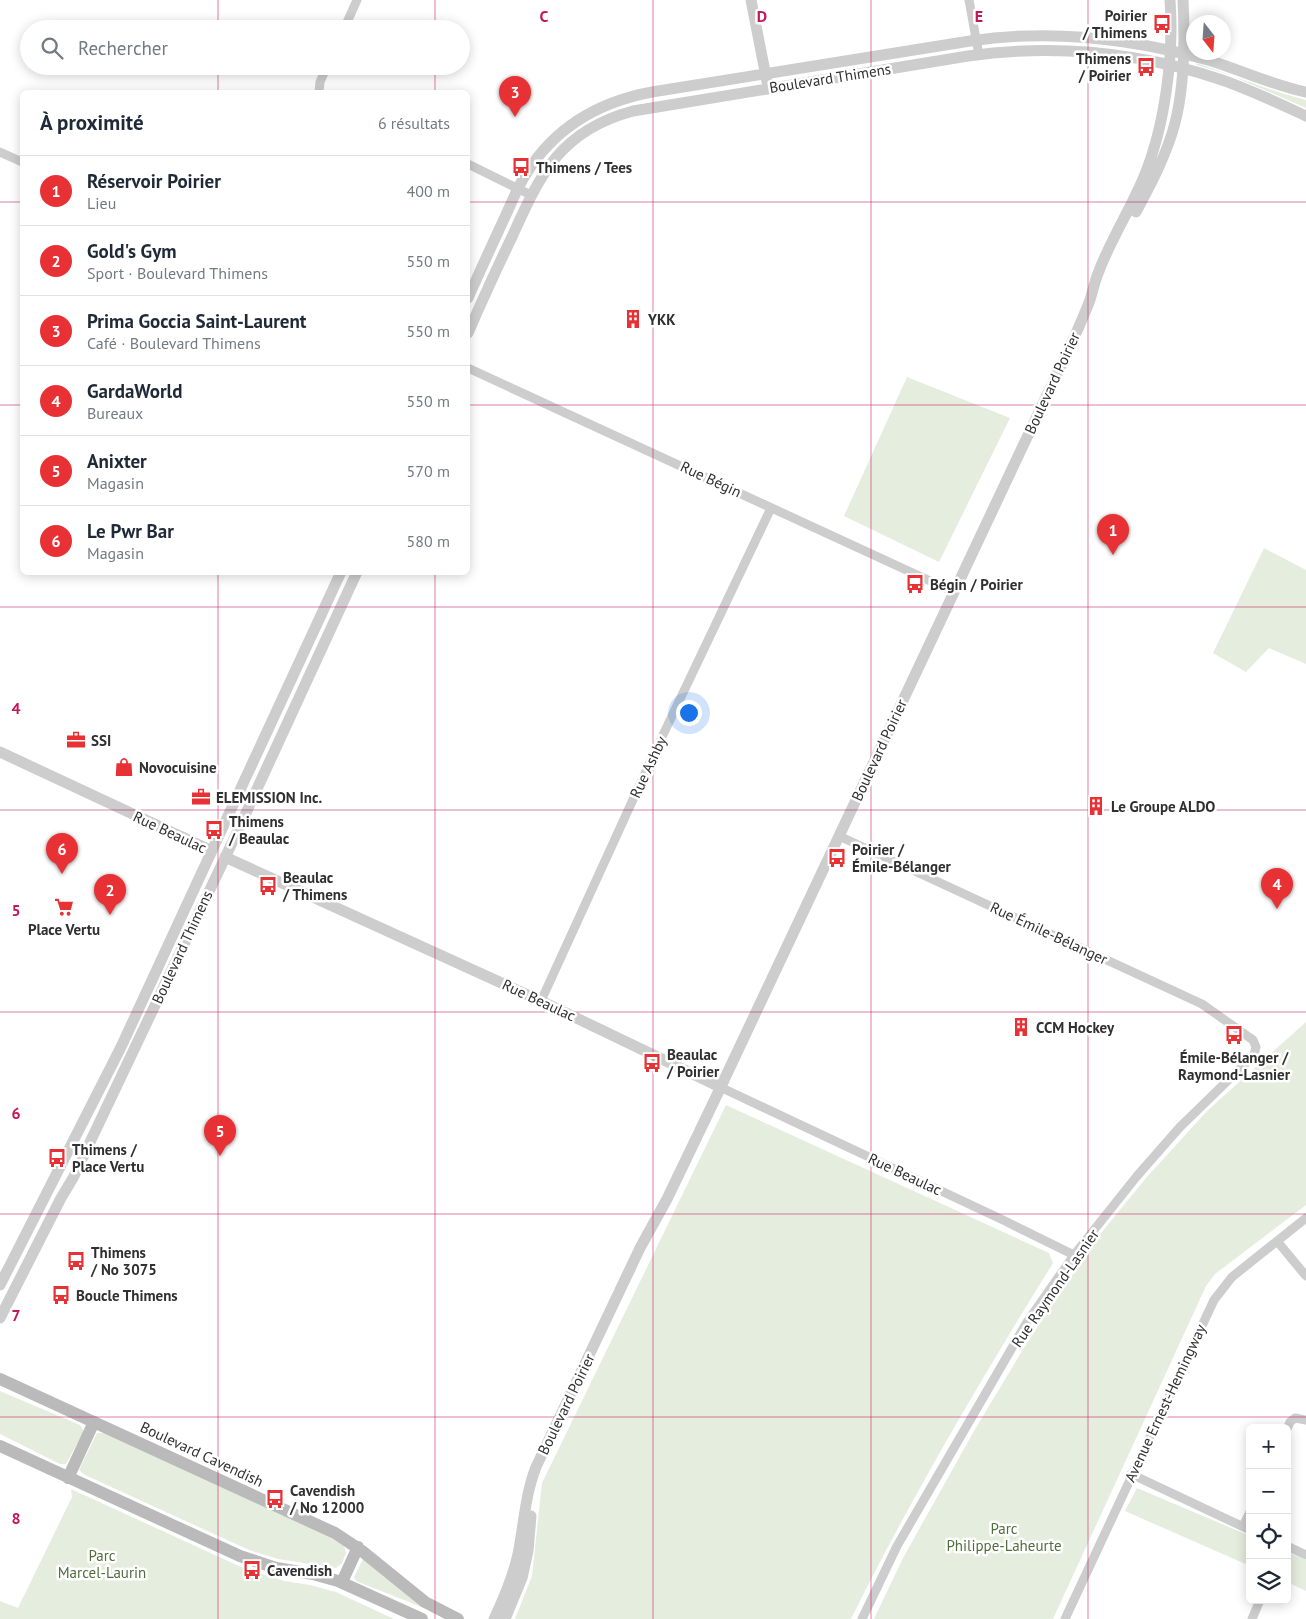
<!DOCTYPE html>
<html lang="fr">
<meta charset="utf-8">
<style>
:root{--surface:#fff;--page:#f2f2f3;--text:#1f2937;--muted:#747a83;--line:#e0e1e3;--accent:#e83134}
body{margin:0;font-family:"PT Sans",sans-serif;background:var(--page);color:var(--text)}
.controls{position:absolute;right:15px;bottom:15px;display:grid;overflow:hidden;border-radius:8px;box-shadow:0 2px 12px #0003}
.controls button{width:45px;height:45px;display:grid;place-items:center;padding:0;border:0;border-bottom:1px solid var(--line);background:var(--surface);color:var(--text);font:25px sans-serif}
.compass{position:absolute;left:1186px;top:15px;width:45px;height:45px;border-radius:50%;background:var(--surface);box-shadow:0 2px 12px #0003;rotate:163deg}
.you{position:absolute;left:688px;top:712px;width:18px;height:18px;margin:-12px;border:4px solid #fff;border-radius:50%;background:#1a73e8;box-shadow:0 0 0 8px #1a73e833}
.badge{display:grid;place-items:center;width:32px;height:32px;border-radius:50%;background:var(--accent);color:#fff;font-size:16px;font-weight:700}
.pin{position:absolute;translate:-50% -41px;filter:drop-shadow(0 1px 2px #0008)}
.pin::after{content:'';position:absolute;top:26px;width:18px;height:15px;background:inherit;clip-path:polygon(0 0,100% 0,50% 100%)}
.list{margin:0;padding:0;list-style:none}
h2{display:flex;justify-content:space-between;align-items:center;height:65px;margin:0;padding:0 20px;font-size:21px}
h2 small{font-size:16px;font-weight:400;color:var(--muted)}
.list li{display:grid;grid-template-columns:32px 1fr auto;gap:15px;align-items:center;box-sizing:border-box;height:70px;padding:0 20px;border-top:1px solid var(--line)}
.list b{display:block;font-size:19px;white-space:nowrap}
.list p{margin:0;font-size:16px;white-space:nowrap;color:var(--muted)}
.list em{font-size:16px;font-style:normal;color:var(--muted)}
.icon{flex:none;width:28px;height:28px;fill:none;stroke:currentColor;stroke-width:2;stroke-linecap:round;stroke-linejoin:round}
.map{position:relative;flex:none;width:1306px;height:1619px;overflow:hidden}
.search{position:absolute;background:var(--surface);box-shadow:0 2px 12px #0003;left:20px;top:20px;width:450px;height:55px;display:flex;align-items:center;gap:12px;box-sizing:border-box;padding:0 18px;border-radius:28px;color:var(--muted);font-size:19px}
.panel{position:absolute;background:var(--surface);box-shadow:0 2px 12px #0003;left:20px;top:90px;width:450px;height:485px;border-radius:8px}
.map>svg:first-child{display:block}
.green{fill:#e5edde}
.lines{fill:none;stroke-linecap:round;stroke-linejoin:round}
.minor{stroke:#cdcdcd;stroke-width:9}
.tertiary{stroke:#cdcdcd;stroke-width:11}
.secondary{stroke:#bababa;stroke-width:12}
.grid{fill:none;stroke:#c2185b;stroke-width:1;stroke-opacity:0.55}
.labels{text-anchor:middle;dominant-baseline:central;stroke-width:5;stroke-linejoin:round;paint-order:stroke}
.poi-label{font-size:15px;font-weight:bold;fill:#303030;stroke:#fff;text-anchor:start}
.street-label{font-size:15px;fill:#303030;stroke:#fff}
.park-label{font-size:15px;fill:#506d3c;stroke:#fff}
.grid-label{font-size:16px;text-anchor:middle;font-weight:bold;fill:#c2185b;stroke:#fff;stroke-width:5;stroke-linejoin:round;paint-order:stroke}
</style>
<div class="map">
<svg width="1306" height="1619" viewBox="0 0 1306 1619">
<rect width="100%" height="100%" fill="#fff"/>
<!-- green -->
<path class="green" d="M1196,63C1233,75 1269,91 1306,100V108L1230,75L1197,65Z
M907,377L1010,418L939,562L844,516Z
M1264,548L1306,570V664L1269,648L1246,672L1213,653Z
M1306,1022V1205L1215,1274L1206,1286L1053,1619H874L903,1558L974,1431L1025,1346L1097,1238L1146,1178L1207,1111Z
M726,1105L1049,1253L1053,1263C981,1379 912,1496 851,1619H515L532,1576L542,1483Z
M0,1391L80,1425L84,1431L66,1464H60L0,1434Z
M97,1433H107L323,1533L344,1546L346,1553L342,1563L336,1568L278,1559L249,1550L85,1475L79,1470Z
M1137,1488L1250,1536V1566L1125,1511Z
M71,1489L241,1567L284,1581L310,1585L336,1592L394,1619H0V1601L18,1608L72,1497Z
M1287,1552L1306,1560V1591L1287,1582Z
M363,1559L424,1608L356,1581L354,1577Z"/>
<g class="lines">
<!-- minor -->
<path class="minor" d="M969,0L979,55
M344,29L357,0
M319,92L320,82L327,66
M0,152L22,162
M468,164L531,195
M468,368L954,592
M839,836L1202,1004L1253,1040L1256,1047L1254,1055L1180,1127L1137,1176L1074,1255L1027,1322L897,1546L862,1619
M541,1001L652,758L771,508
M720,1087L1003,1220L1074,1255
M1277,1241L1306,1276
M1287,1429L1290,1422L1295,1418L1306,1420
M1131,1474L1250,1530
M1243,1526L1250,1512
M1287,1546L1306,1555
M1065,1619L1214,1300L1232,1277L1306,1218
M1252,1619L1260,1600"/>
<!-- tertiary -->
<path class="tertiary" d="M751,0L767,82
M1136,212C1151,184 1167,154 1175,123C1185,84 1185,40 1183,0
M468,298C480,271 492,245 504,219C511,204 517,188 526,174C555,127 598,102 652,92L970,41C1050,29 1130,38 1208,60C1241,70 1272,85 1306,92
M468,333C482,301 496,270 511,239C540,175 559,131 633,111L968,56C1054,44 1140,52 1222,80C1251,90 1278,103 1306,116
M0,752L212,851
M225,857L541,1001L720,1087
M0,1285L121,1047L341,572
M0,1318L61,1198L73,1178L233,841L357,572
M494,1619C504,1598 513,1577 518,1554C524,1524 525,1495 536,1467L640,1248L667,1199L716,1097L1038,414C1056,376 1075,339 1090,300C1093,290 1095,280 1099,271C1111,239 1130,210 1143,179C1165,127 1174,56 1170,0
M505,1619L522,1578L528,1551L531,1516"/>
<!-- secondary -->
<path class="secondary" d="M0,1379L335,1533L362,1551L425,1602L458,1619
M0,1446L240,1556L276,1568L313,1574L338,1581L422,1619
M68,1478L94,1422
M342,1582L358,1547"/>
</g>
<!-- grid -->
<path class="grid" d="M218,0V29M435,0V29M653,0V1619M871,0V1619M1088,0V1619M218,66V92M435,66V92M0,202H22M468,202H1306M0,405H22M468,405H1306M218,572V1619M435,572V1619M0,607H1306M0,810H1306M0,1012H1306M0,1214H1306M0,1417H1306"/>
<!-- icons -->
<defs>
<g id="bus-bare" transform="scale(1.5)"><path d="M-5-6H5V4H4V6H2V4H-2V6H-4V4H-5ZM-3.5-4V0h7V-4ZM-3.5 1.2v1.5H-2V1.2ZM2 1.2v1.5H3.5V1.2Z" fill="#e83134" stroke="#fff" stroke-width="2.5" paint-order="stroke"/></g>
<g id="building-bare" transform="scale(1.5)"><path d="M-4-6H4V6H1V3H-1V6H-4ZM-2.5-4.3h1.7v1.8h-1.7ZM.8-4.3h1.7v1.8H.8ZM-2.5-1h1.7V.8h-1.7ZM.8-1h1.7V.8H.8Z" fill="#e83134" stroke="#fff" stroke-width="2.5" paint-order="stroke"/></g>
<g id="office-bare" transform="scale(1.5)"><path d="M-6-3h4V-5.5h4V-3h4V5H-6ZM-1-4.5V-3h2v-1.5ZM-6 0V1H6V0Z" fill="#e83134" stroke="#fff" stroke-width="2.5" paint-order="stroke"/></g>
<g id="shop-bare" transform="scale(1.5)"><path d="M-5-2.5h2.3a2.7 3.5 0 0 1 5.4 0H5L5.5 6h-11ZM-1.5-2.5h3a1.5 2.3 0 0 0-3 0Z" fill="#e83134" stroke="#fff" stroke-width="2.5" paint-order="stroke"/></g>
<g id="supermarket-bare" transform="scale(1.5)"><path d="M-6-5.5h2.5l.6 2H6L4.5 2H-2.5L-4.4-4H-6ZM-1.5 3.2a1.3 1.3 0 1 0 .1 0ZM3 3.2a1.3 1.3 0 1 0 .1 0Z" fill="#e83134" stroke="#fff" stroke-width="2.5" paint-order="stroke"/></g>
</defs>
<g fill-rule="evenodd">
<use href="#bus-bare" x="1162" y="24"/>
<use href="#bus-bare" x="1146" y="67"/>
<use href="#bus-bare" x="521" y="167"/>
<use href="#building-bare" x="633" y="319"/>
<use href="#bus-bare" x="915" y="584"/>
<use href="#office-bare" x="76" y="740"/>
<use href="#shop-bare" x="124" y="767"/>
<use href="#office-bare" x="201" y="797"/>
<use href="#building-bare" x="1096" y="806"/>
<use href="#bus-bare" x="214" y="830"/>
<use href="#bus-bare" x="837" y="858"/>
<use href="#bus-bare" x="268" y="886"/>
<use href="#supermarket-bare" x="64" y="907"/>
<use href="#building-bare" x="1021" y="1027"/>
<use href="#bus-bare" x="1234" y="1035"/>
<use href="#bus-bare" x="652" y="1063"/>
<use href="#bus-bare" x="57" y="1158"/>
<use href="#bus-bare" x="76" y="1261"/>
<use href="#bus-bare" x="61" y="1295"/>
<use href="#bus-bare" x="275" y="1499"/>
<use href="#bus-bare" x="252" y="1570"/>
</g>
<g class="labels">
<!-- poi labels -->
<g class="poi-label">
<text x="1147" y="15" text-anchor="end">Poirier<tspan x="1147" dy="17">/ Thimens</tspan></text>
<text x="1131" y="58" text-anchor="end">Thimens<tspan x="1131" dy="17">/ Poirier</tspan></text>
<text x="536" y="167">Thimens / Tees</text>
<text x="648" y="319">YKK</text>
<text x="930" y="584">Bégin / Poirier</text>
<text x="91" y="740">SSI</text>
<text x="139" y="767">Novocuisine</text>
<text x="216" y="797">ELEMISSION Inc.</text>
<text x="1111" y="806">Le Groupe ALDO</text>
<text x="229" y="821">Thimens<tspan x="229" dy="17">/ Beaulac</tspan></text>
<text x="852" y="849">Poirier /<tspan x="852" dy="17">Émile-Bélanger</tspan></text>
<text x="283" y="877">Beaulac<tspan x="283" dy="17">/ Thimens</tspan></text>
<text x="64" y="929" text-anchor="middle">Place Vertu</text>
<text x="1036" y="1027">CCM Hockey</text>
<text x="667" y="1054">Beaulac<tspan x="667" dy="17">/ Poirier</tspan></text>
<text x="1234" y="1057" text-anchor="middle">Émile-Bélanger /<tspan x="1234" dy="17">Raymond-Lasnier</tspan></text>
<text x="72" y="1149">Thimens /<tspan x="72" dy="17">Place Vertu</tspan></text>
<text x="91" y="1252">Thimens<tspan x="91" dy="17">/ No 3075</tspan></text>
<text x="76" y="1295">Boucle Thimens</text>
<text x="290" y="1490">Cavendish<tspan x="290" dy="17">/ No 12000</tspan></text>
<text x="267" y="1570">Cavendish</text>
</g>
<!-- street labels -->
<g class="street-label">
<text transform="translate(830 78) rotate(-9)">Boulevard Thimens</text>
<text transform="translate(1052 383) rotate(-65)">Boulevard Poirier</text>
<text transform="translate(711 479) rotate(25)">Rue Bégin</text>
<text transform="translate(879 750) rotate(-65)">Boulevard Poirier</text>
<text transform="translate(648 767) rotate(-65)">Rue Ashby</text>
<text transform="translate(170 832) rotate(25)">Rue Beaulac</text>
<text transform="translate(1049 933) rotate(25)">Rue Émile-Bélanger</text>
<text transform="translate(182 947) rotate(-65)">Boulevard Thimens</text>
<text transform="translate(539 1000) rotate(25)">Rue Beaulac</text>
<text transform="translate(905 1174) rotate(25)">Rue Beaulac</text>
<text transform="translate(1055 1288) rotate(-55)">Rue Raymond-Lasnier</text>
<text transform="translate(1165 1403) rotate(-65)">Avenue Ernest-Hemingway</text>
<text transform="translate(566 1404) rotate(-64)">Boulevard Poirier</text>
<text transform="translate(202 1454) rotate(25)">Boulevard Cavendish</text>
</g>
<!-- park labels -->
<g class="park-label">
<text x="1004" y="1528">Parc<tspan x="1004" dy="17">Philippe-Laheurte</tspan></text>
<text x="102" y="1555">Parc<tspan x="102" dy="17">Marcel-Laurin</tspan></text>
</g>
</g>
<g class="grid-label">
<text x="544" y="22">C</text>
<text x="762" y="22">D</text>
<text x="979" y="22">E</text>
<text x="16" y="714">4</text>
<text x="16" y="916">5</text>
<text x="16" y="1119">6</text>
<text x="16" y="1321">7</text>
<text x="16" y="1524">8</text>
</g>
</svg>
<div class="controls">
<button>+</button>
<button>−</button>
<button><svg class="icon" aria-label="locate" viewBox="0 0 24 24"><circle cx="12" cy="12" r="6"/><path d="M12 2v4M12 18v4M2 12h4M18 12h4"/></svg></button>
<button><svg class="icon" aria-label="layers" viewBox="0 0 24 24"><path d="M12 4l9 5-9 5-9-5zM3 14l9 5 9-5"/></svg></button>
</div>
<svg class="compass" viewBox="-18 -18 36 36"><path d="M0-13l5 13h-10z" fill="#e53935"/><path d="M0 13l5-13h-10z" fill="#747a83"/></svg>
<div class="you"></div>
<div class="pin badge" style="left:1113px;top:555px">1</div>
<div class="pin badge" style="left:110px;top:915px">2</div>
<div class="pin badge" style="left:515px;top:117px">3</div>
<div class="pin badge" style="left:1277px;top:909px">4</div>
<div class="pin badge" style="left:220px;top:1156px">5</div>
<div class="pin badge" style="left:62px;top:874px">6</div>
<div class="search"><svg class="icon" aria-label="search" viewBox="0 0 24 24"><circle cx="10" cy="10" r="6"/><path d="M15 15l6 6"/></svg>Rechercher</div>
<section class="panel">
<h2>À proximité<small>6 résultats</small></h2>
<ul class="list">
<li><span class="badge">1</span><div><b>Réservoir Poirier</b><p>Lieu</p></div><em>400 m</em></li>
<li><span class="badge">2</span><div><b>Gold's Gym</b><p>Sport · Boulevard Thimens</p></div><em>550 m</em></li>
<li><span class="badge">3</span><div><b>Prima Goccia Saint-Laurent</b><p>Café · Boulevard Thimens</p></div><em>550 m</em></li>
<li><span class="badge">4</span><div><b>GardaWorld</b><p>Bureaux</p></div><em>550 m</em></li>
<li><span class="badge">5</span><div><b>Anixter</b><p>Magasin</p></div><em>570 m</em></li>
<li><span class="badge">6</span><div><b>Le Pwr Bar</b><p>Magasin</p></div><em>580 m</em></li>
</ul>
</section>
</div>
